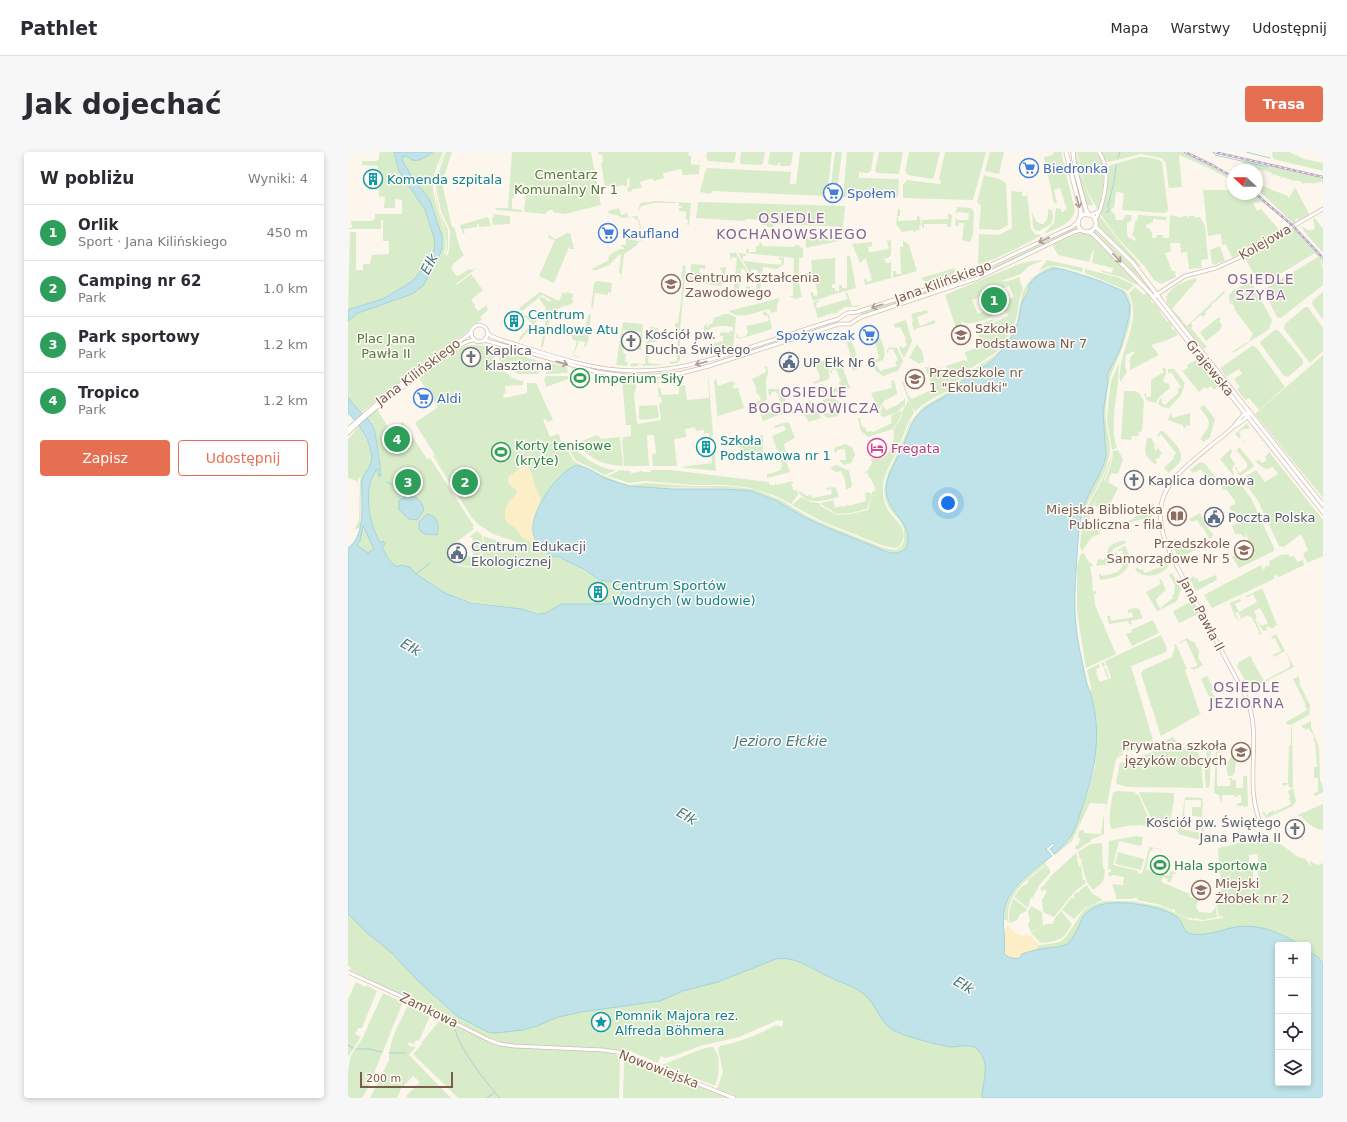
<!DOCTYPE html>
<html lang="pl">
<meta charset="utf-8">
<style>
:root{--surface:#fff;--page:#f7f7f7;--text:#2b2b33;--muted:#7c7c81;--line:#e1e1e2;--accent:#e76f51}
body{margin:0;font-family:"DejaVu Sans",sans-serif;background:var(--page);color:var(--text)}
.controls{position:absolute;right:12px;bottom:12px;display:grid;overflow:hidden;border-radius:4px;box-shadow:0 2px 6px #0003}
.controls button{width:36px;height:36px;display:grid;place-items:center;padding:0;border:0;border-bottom:1px solid var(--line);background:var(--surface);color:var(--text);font:20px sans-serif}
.compass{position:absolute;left:879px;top:12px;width:36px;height:36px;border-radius:50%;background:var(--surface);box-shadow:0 2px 6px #0003;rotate:291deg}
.scale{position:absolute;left:12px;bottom:10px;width:93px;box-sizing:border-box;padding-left:4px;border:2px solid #7a5c4d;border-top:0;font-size:11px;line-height:14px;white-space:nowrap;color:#7a5c4d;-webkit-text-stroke:3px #fffaf3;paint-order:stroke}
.you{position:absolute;left:600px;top:351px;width:14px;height:14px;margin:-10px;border:3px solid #fff;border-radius:50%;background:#1a73e8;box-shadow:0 0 0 6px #1a73e833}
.badge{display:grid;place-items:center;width:26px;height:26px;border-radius:50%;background:var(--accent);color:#fff;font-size:13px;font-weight:700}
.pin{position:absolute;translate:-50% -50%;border:2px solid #fff;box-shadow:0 1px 4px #0006}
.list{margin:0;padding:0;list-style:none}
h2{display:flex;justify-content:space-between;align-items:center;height:52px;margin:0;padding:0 16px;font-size:17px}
h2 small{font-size:13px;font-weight:400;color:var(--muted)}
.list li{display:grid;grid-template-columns:26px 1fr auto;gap:12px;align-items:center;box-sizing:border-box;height:56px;padding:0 16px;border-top:1px solid var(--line)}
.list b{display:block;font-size:15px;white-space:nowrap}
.list p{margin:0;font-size:13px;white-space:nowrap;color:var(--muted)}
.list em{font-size:13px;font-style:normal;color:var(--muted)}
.actions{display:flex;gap:8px;padding:12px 16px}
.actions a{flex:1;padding:9px 0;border:1px solid var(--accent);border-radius:4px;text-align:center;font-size:14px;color:var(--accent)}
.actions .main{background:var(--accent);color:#fff}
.icon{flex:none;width:22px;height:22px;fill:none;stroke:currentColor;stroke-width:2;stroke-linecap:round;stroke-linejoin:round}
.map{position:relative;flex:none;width:975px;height:946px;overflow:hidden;border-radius:4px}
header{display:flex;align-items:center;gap:24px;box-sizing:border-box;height:56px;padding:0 20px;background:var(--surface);border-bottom:1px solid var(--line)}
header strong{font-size:19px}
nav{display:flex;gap:22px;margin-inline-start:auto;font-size:14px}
.intro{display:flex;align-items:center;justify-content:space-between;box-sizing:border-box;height:96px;padding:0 24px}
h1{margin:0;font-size:28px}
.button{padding:10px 18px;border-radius:4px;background:var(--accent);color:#fff;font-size:14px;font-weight:700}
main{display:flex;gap:24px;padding:0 24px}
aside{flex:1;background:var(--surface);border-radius:4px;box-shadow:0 2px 6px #0003}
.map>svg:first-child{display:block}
.green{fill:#d8ecc9;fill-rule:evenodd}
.sand{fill:#fcefc7}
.water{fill:#bfe3e8;stroke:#a5d3da;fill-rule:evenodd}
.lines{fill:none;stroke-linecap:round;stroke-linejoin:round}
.stream{stroke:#a5d3da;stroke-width:1}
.tertiary-casing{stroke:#d1beb0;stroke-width:4.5}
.secondary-casing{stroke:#d6c0b0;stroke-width:5}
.tertiary{stroke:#fff;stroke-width:3}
.secondary{stroke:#fff;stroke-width:3.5}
.rail-casing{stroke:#b9a8c9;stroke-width:2.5}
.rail{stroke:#fffaf3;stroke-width:1;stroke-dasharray:3;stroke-linecap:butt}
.oneway{stroke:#af9d94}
.labels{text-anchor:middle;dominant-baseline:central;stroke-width:3;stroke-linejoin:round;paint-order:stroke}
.shop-label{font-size:13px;fill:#366cbe;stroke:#fffaf3;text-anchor:start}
.park-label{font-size:13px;fill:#537a41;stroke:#fffaf3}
.culture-label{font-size:13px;fill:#0d838f;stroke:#fffaf3;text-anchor:start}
.street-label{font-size:13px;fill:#7a5c4d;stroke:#fffaf3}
.education-label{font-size:13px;fill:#785e54;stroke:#fffaf3;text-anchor:start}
.worship-label{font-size:13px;fill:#5b616d;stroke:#fffaf3;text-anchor:start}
.service-label{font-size:13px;fill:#4e5e75;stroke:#fffaf3;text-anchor:start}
.leisure-label{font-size:13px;fill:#27864d;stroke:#fffaf3;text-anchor:start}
.hotel-label{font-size:13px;fill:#b23c85;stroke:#fffaf3;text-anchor:start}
.neighbourhood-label{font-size:14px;letter-spacing:1px;fill:#846695;stroke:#fffaf3}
.water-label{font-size:14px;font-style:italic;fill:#437c86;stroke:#fffaf3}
</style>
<header>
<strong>Pathlet</strong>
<nav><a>Mapa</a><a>Warstwy</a><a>Udostępnij</a></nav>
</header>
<div class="intro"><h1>Jak dojechać</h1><a class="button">Trasa</a></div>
<main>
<aside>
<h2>W pobliżu<small>Wyniki: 4</small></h2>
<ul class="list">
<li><span class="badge" style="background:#2e9e5b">1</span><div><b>Orlik</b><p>Sport · Jana Kilińskiego</p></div><em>450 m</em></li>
<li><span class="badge" style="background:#2e9e5b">2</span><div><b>Camping nr 62</b><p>Park</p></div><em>1.0 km</em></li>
<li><span class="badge" style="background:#2e9e5b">3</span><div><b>Park sportowy</b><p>Park</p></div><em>1.2 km</em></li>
<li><span class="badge" style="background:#2e9e5b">4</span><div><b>Tropico</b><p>Park</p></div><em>1.2 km</em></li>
</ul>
<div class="actions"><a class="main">Zapisz</a><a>Udostępnij</a></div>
</aside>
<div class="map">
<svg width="975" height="946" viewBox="0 0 975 946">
<rect width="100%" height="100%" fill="#fdf6ec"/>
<!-- green -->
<path class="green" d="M33,0H46L51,19L77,58L86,86L87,92L86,99L68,125L63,130L35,147L14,153L0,159L2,80H8V118H15V112H22L24,103L41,102V89H35V68H33V77H0V76H4L3,69H24L27,67V62H54V48L47,47V56H36L37,45L31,44L32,20L30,19V14L14,13V9H29L31,7V1Z
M85,0H95C90,12 84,23 85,36C86,55 103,85 96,102L97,103C101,93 97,82 95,72C88,50 83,34 92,11C93,7 95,3 97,0L88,22L87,37L92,61L100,78V96L98,103L99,104L101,98L102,78L93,59L88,35L89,25L98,0H104L94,31L104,75H106L112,96L116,103L105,112L103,116L107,122L110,124L121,117L125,118L129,116L108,132L109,133L123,122L135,138L123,148L127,153L146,138L126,154L130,159L151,145L138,154L140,158L132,165L134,168L124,173L118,181L65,220L14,260L6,253L0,245V169L10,161L64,142L75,134L91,105L94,96V82L91,76L82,48L63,23L54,9L55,4L63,7L76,6Z
M164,0H243L253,53L217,62L205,60V58H201L197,62L176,60L178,42L171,33H167L166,45L164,47V56L165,57L174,58V60L148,58L147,57L148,56H160Z
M250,0H341L340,2L343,5V12L351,13L352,6L351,22L335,23L333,17L315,21L316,26L306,29L304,26L292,30L294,36L284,37V39L280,40L279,37L282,34L281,26L279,27V33L277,35L276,33L265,35V33L257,35L253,11L255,9L254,3L250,2Z
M359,0H388L387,8L385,11L361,9L358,6Z
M393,0H417L415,11L413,13L393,12L392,10Z
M422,0H445L443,13L441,14H432V11H430L429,14L420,12Z
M452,0H484L479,44L364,39L363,42L352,40L357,20L359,16L443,20L442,32H448Z
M487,0H494L490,32L483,31Z
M499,0H526L523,18L520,21L511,20V26L550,27L551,29L550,44L547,46L495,45Z
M531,0H555L551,22L530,21L527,19Z
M561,0H592L586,25L584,27L560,23L557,19Z
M597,0H638L625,48L557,46L555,45V33L559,28L592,32L593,29L591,27Z
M642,0H656L651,22L637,19Z
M705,0H714L715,9L727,59C723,73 708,76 697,82L698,79L706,71L708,56L713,57V60H715L719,56L718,55V52H717L712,36L706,38L709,52L706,51L696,5L705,3Z
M727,0H728L739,40L745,53L739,54L729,18Z
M729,0H748C758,13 756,25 754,40C753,46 752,52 750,58L739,39Z
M753,0H835L862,13L885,27V29L859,15L831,3L834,35L821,36L822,48L818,12L814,6L793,2L761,10L758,9Z
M924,0H941L956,7L975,11V19L925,7Z
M791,5C799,5 808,6 814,10L820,57L819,60L815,61L774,58L776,41L768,40L766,56H764L763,59L766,61L768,68H775L777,63H784L783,69L779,71V80L780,85L787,89L788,87L784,83L786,78L787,69H789L790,63L819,65L818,68L805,67V70L798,73V75L802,77L804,82V86H808L809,83H815V86H821L822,65L823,63L834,66L835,64H839L841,67V64H846L848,67V65H852L857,74L860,107L853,108L854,116L841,117L839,100L833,101L832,91H822L823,100L817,101L824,119H827L828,125L813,132L806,128L797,115L769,85L752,62C758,49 761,30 759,16L763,13Z
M896,8L975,26V32L973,30L966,31V33L965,31H960L959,34V31H956L954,33V30L945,28L944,30V28L934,25L933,27H932L933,25L925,22L923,24L924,21L916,18L915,21L914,18H907V17L900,15V18H893Z
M636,23L654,28L658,32L660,73L651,78L631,77L633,54L629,50Z
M909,32L940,44L941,46L936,44L941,46L947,35L961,62L951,68L949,66L947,68L948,70L945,71L909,37Z
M855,38H885V42H889L891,46L906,44L904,42H906L943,73L914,50L905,51L909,59L913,57L932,79L884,106L878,92L874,93L873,82L860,84Z
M663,39L674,40V44H678L679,41L683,77L687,82L694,83L666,98L630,114L631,82L651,83L664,76Z
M308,49L343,51L341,73H339L340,68L338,67V60L331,59V56H334V55L331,54V51H306L293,54L291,59V55L293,51Z
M350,50L497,54L495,75L426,72L425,75H419V73H414V68L397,67V69L348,66Z
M609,55L623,56L626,60L625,82L622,90L614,88L616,71H611L610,74H607L608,65L609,68H620L621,61L609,60V62H608Z
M271,56L273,63L279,61L280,65L290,64V68H292L294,89L290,90L288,94L276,102L273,127L272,128L273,123L271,120L273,104L272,102L261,113L249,118H242L261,108L260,106L263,102L272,97H276V95L274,96V93H278V86L284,85L288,89H293L291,69L284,65L274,66L269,63L262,62L260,60V59Z
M550,57H552V64H550V69L569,68V63L572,65L573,74H571L572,77L565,80V78L554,80L548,72Z
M700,57L704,58L705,65L703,72L691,79L687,78L685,75L684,60C687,65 687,72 695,72C699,69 701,63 700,59Z
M600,61L604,63L603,75H599V72H576V76H574V68L600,67Z
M145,62L162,64V72L145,73L144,65H146Z
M751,63L768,85L793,114V115C788,113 752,80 750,75C749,72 749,66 751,63Z
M140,65L143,74L131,75V72L129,73V75L115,77L117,81L115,82L112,73Z
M967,66L975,77V101L958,82L953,74L960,78H965L967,75L965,67Z
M728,75L729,77L635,122H631Z
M491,77H496V88L458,96L457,78H463V81H458V86L493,84V80L491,79Z
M947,77L975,108V113L971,106L975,116V133L933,166L929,165L915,138L970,105L967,101L912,134L897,106Z
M747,78L785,115L800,133L799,134L745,80Z
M219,81H221L223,83L224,90L225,91L226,97H222L221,95L206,131L191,124L207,88L201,86L200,83L208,87Z
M730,81L743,83L791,131L789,133L773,125L754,120L752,118L764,121L765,116L744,111L746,98H745L741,110L710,103L705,94L706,92Z
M543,88V103L540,106H536L538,111H542V108L543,110V126L517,133L516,127L518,126L519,130L524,128L518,107L514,108V110L512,111L504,92L524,90V94L520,95L521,100H523L541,97L539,89Z
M555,88L561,93L569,119L545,126V119H548V122H553L552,95H555Z
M411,91H414V94L447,95V93H450L455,97V105L451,106C451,112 450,121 453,126H450L454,145L448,147L441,144H445L446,106L398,101V97H401V100H408V94H411Z
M500,92L508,136L491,141V133H494V136H499V104H502Z
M872,94L877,109L866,113L864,111L862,98Z
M382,101H388L399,118L398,120H397V117H393L390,144L384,146L383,148V146L380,147V148L378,147L379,141H380V144H385L389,106L384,105L383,108H382Z
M390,101L398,102V104H395V109L433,113L434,108L431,107V105L436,106V112L429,117L415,115L412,140L403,142L402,140L398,141V134L402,135V138H408L410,118L403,117V120H400V117Z
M488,106L487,110V132H484V136H487V139H490V141L465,149L462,141L465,140L466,144L470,143L466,124L461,125V127H458V121H460V119L464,118L463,108Z
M696,108L681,114L673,122L653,129H660L672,125V130L675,136L672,145L668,168L655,193L646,202L623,216L599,239L582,248L572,255L567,260C561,250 557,241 554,230L555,229C557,234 559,244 564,247L585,237L577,215H581V217H585L586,215H589V218H592V215L594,216L595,217L593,218L594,221L596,220L597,223L600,222L598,214L616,208L620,210L617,200L628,196L629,197L632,196L634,193L627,175L645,167L650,179L655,177L650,178L647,170L661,163L660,161L658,162L656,159C644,164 626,176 613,169L616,177L609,179L597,143L671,112L683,109ZM661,134L666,145L661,147L657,137L630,147L635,160L630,162L624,148Z
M699,108L735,116L734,120C717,116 704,108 690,120Z
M343,112L357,113V117L352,116L351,121L373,123L374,118H372V116L378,115L376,129H373V134L342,130Z
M335,113L338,114L332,178V208L329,211L323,212L321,210L329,209L330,180H327V171H330L331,161L332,159L335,127L333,126Z
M704,114L732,121L733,122C716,117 705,112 690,124C683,129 683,131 681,138C680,142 676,145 675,149C672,155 672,163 670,169C668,178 663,186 658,194C654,200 646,209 639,213C635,216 629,216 625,219C616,226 610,236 601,242C590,250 575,257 566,267C559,275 559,285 555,295C550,306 543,316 540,328C531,360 569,368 558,397C552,401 549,401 543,401C514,389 485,380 458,366C444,358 431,348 415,343C376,330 324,339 282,334C273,333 261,329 253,325C245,321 238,315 229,313C210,319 182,360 184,380C185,389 192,391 197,397C199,399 200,402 202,404C220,406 235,419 250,428C252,429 256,429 259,429C264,429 269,431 274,434V440L269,449L260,452H213L198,461H190L174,457L123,450L97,441L68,422L62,415L53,413L50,415C41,411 38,403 34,394L37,391L35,389L32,391C21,369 15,337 29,317L31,324H33L31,301L25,270L19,266L29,257L40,275L45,276L55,270L79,307L82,306L126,374L124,375L126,377L101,395C101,399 100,403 102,407C107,415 123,418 130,413L136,390L135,384L164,393L165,392L170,397L172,395L166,389L145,382L131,373L124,366L85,304L86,303L92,311L67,271L90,255L71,226C86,214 105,194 125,193C129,193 137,194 141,194L194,210L192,220L190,222H170L152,210L151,205H146L145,207C153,216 162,228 175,229V233L157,234L158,241L155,242L156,246L179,241V231H188L205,268L199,270L198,267L195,268L202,285L209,282L211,283L213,289H214L222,303L227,310L250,321L274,331L282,333L297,331L344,334H377L405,337L433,348L459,364L481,374L536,396L548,398L553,395L556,389V377L552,369L541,356L537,346L536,336L540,321L554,291L562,270L575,255L600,240L618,222L646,204L656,194L669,170L674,142L678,134L683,127L695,118Z
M607,116L606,122C599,127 585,130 576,129L573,126Z
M737,117L769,125L786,133L780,139L737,121Z
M736,122L777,139C795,158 769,206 762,226C759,235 757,260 758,269C759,280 764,294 761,305C757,325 744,343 735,360L739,346L756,312L758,301L755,260L760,230L759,223L772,198L781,165L782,153L775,139L752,129L735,123Z
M619,126L577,142L513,163V161Z
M848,126L849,128L824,157L835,169L833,170L819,151L818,145C823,134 837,129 848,126Z
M249,129L264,131L263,141L260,140V143L247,141L245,156H243L246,131Z
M903,129L924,168L921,177L885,201L884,200L899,190L900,191L903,187L902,186L905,182L886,157L887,156L884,151L882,152L881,143L884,140V139Z
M787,135L796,143L798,141L802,144L800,146L802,145L804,147L803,149L810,155L815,165L816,164L819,170L821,169L824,174L823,175L825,178L827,177L830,183L817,189L803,193L811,203L782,218C782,211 780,204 787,201L786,199L778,203L777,215L779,220L772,230C769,205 787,180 785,157C785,152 783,146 781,141Z
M876,139L877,141L863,153L864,154L857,160L858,162L855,165L853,163L843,171L845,174L843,176L859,195L856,197L834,172L835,170L839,174Z
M192,140L211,149L215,140L218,142L219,140L225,142L224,148L226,150C222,154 217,153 212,156C199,164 198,182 195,195H193L198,167L195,166V168L191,166L172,189H171L172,185L182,173L185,172L176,164L178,163L183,168L192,161L194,163L198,160L197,158L198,156L191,147L194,145L202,150L203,148L194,143L174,159L171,156Z
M497,140H499L504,154L513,153L508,155H497L487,162L485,161L470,166L465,150L471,148V150L468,151L469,156L500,147Z
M975,140V168L964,152L965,148Z
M431,146V148L429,153V159L423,161L421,157C408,160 392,169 381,159Z
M957,155H960L975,176V199L962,211L936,177L937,172Z
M579,158L580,161L569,165L572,174L586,168L588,171L567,177L566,179L564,171L565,168L563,162Z
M417,159L421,163L424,177L391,187L388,185L389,181L391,186L398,184V182L400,181L398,174H399L420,169L421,168L419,163L416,164L415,161Z
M241,162H243L240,189L238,195L236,194L237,190L231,189L226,202V203L234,206L225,204L229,189L224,187V183C239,183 237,171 241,162Z
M381,162L388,165L385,196L362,203L361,191L366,192L368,190L369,191L375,189V184H372L373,180L381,181L382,179H385V175C374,173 365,173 356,181V174L359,171V175L362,172H364L366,167H364L376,162Z
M871,165L873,168L871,169L874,173L872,178L858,189L852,180Z
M558,168L564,189L557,205H555L551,195L553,194L554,196L559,194L557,188L558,187L552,175L547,176L546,172Z
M275,170L294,172L295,175L293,198H290L293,180L275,178L274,192L276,193L275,201L278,202L277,210H280L279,214L268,213Z
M302,175L310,176L309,190H302L300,211L318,213L295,214V213L291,212L290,214H282L284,211L297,212L299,184L302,183Z
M927,178L931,179L955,208V212L940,225L936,224L912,191L913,189Z
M527,180C534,185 539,200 535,208L526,211L522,205H524L526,208L531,206L525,181Z
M496,189C498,189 500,188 503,190C507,193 510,210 511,216L505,219L503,212L505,211C502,204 501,196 498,189Z
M569,192C570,194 571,195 573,197C575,201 576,208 576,212L575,210H573L572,212L561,206Z
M904,194L908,195L937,235L911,258L901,246L897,248L889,237L892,235L886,227L894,222L891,217L878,225L872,216Z
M542,195L549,196L555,209L550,219L535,224L527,218L526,213L528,212L532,219L549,214L547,210L550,208L545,197L540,198L541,200L539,201V198Z
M845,201H847L851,206V209L853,208L857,214L856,216V217L859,216L863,221L860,223L861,225L865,224L871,233L866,238L863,234L858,237L857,235L851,240L834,219L840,216L839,213L850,207Z
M479,203H481L485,214L481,217V226L479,228L466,232L465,230L471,228L472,224L466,211L481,208Z
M975,203V346L907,262Z
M203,211L219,215L220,221L198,222C198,218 198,213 203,211Z
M771,211C772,236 760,272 769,296L764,298L759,268L760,255L763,229Z
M494,213L502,236L485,241L479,244L471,237L472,236L471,233L475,232L476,233L473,234L475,239L492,235L491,230L493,229L488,217L484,218V221H482V220L484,216Z
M419,214L420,220L418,229L419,247L416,252L410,255L405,251L413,248L410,241L408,242V235L404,227L418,220V217L416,215Z
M814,215L818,217V222L815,228L817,231L821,232L822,236L811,245L808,251L799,249L796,242H798V245H803V228L816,220Z
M820,217H826L837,231L833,243L821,256L814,255L810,252L812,246L815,248L813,250L817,253L831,240L829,238L833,235L823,220L820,222Z
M357,221L360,223L361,230L365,284L361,285V281H356V278L348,279L347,275L337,277L338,285L326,287L329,314H305L304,302L308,301L306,283H299L301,314H276L274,288L276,285L283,284V273H278L274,226L288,227V236L286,242L289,272L313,268L311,251H314L313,245H311L309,231L306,229H299L297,228L311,227L312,228H309L310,236H312L314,243L331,242V234L337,233L339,248L361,246L360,224Z
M198,224H220V227L198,235L196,226Z
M368,227L370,234L384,229L388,232L385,233V236H390L396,256L370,264V271L366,228Z
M546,228L549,240V242L536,249L530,259L527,260L522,259V257L524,256L525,258L530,257L523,241L544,236L543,229Z
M420,237H431C440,242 438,257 434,264L433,262L415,269L411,258L414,263L421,260L423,261L432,256L430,251L432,250L431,244L427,239L423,241V243L421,244Z
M776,239H788V240L791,241L796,249L794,279L791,280L790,284H784L783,288L773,287Z
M482,245L496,252L490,264L480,266L477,265L475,258L477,257L479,262L482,261V262L485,261L482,249L476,252L475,248Z
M557,246V253L548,261L535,265L533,264L532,260L535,253L538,258L551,252V251L556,248V247Z
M559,248L563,253L566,261C558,272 556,283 551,294C545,309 533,324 535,340C535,346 537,353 540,358C549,372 563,376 551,395L547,396L536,394L473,369L444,353L453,345L463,350L472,351L473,354L489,363L503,362L520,358L524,340L528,338L522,325L520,326L521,324L518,320L516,322L515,321L519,319L524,311L521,300L519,299L521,298L523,306C538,310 543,299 546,286C546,283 545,280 546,277C548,273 551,270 553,266C554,263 554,259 556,256C558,253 559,253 559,248Z
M461,249L467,251L473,266L461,270L458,266L454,259L456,257L458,263L465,262L462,251L455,252L456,255L454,256L453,254L455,251Z
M309,253L311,264L310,266L294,268L291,267V254Z
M856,253L867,267L862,285L856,290L852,287C864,271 864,271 852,256Z
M554,258L552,266L545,277L520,285L513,279L510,267L513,266L512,269L515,276L517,275L519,280L524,279L525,280L544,271L543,264Z
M823,260L824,266L842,261V274L838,273V276L835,275V272L833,273L820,268Z
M439,270L441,271L447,286L436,292L440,309H438L442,320L419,326V322L425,321L432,318L434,314L430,297L429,298L424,284L438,278L436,273L427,276L426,274Z
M899,272L975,368V404L959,411L955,402L960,398L953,382L936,395L931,394L910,349L894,326L908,318L917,330L930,322L925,315L918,317L910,312L907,308V307L909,309L911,308L914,311L919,308L917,305L921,300L902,276L898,277L897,276L891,280L893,284L891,286L894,290L896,288L895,291L887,282L897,273Z
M10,275V276L12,275L23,298L24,306L23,313L14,329L12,376L7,377L4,381L11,369L12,330L13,326L11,325L9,332V329L0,326V287Z
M812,279H815C822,287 839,299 831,311C828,314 824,318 821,321L816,316L826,306L825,305L828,301L813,282L810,285H809Z
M249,283L253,287L272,285L275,314C259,313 249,310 237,300C233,297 230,295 229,291Z
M415,283V303H406L405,309L403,307L404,300L397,299V302L389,301L392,300L393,295L383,294L384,293L383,289L385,288L386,291L404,286L406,291L412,290L413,287L411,284Z
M799,286H803L806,291L807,299L810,296L807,293V292L814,301L811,304L813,306H810L807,308L809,310L807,312C794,302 797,300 799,286Z
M217,289C233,302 246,316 268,318L257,323L227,308Z
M362,292H366L368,319L332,315L364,311Z
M497,292L504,295L507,303L503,311L496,313L491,308H498L497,298L495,297L489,298V300L487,301L486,296Z
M891,295L906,313L904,316L892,324L887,316L888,315L890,317L889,318L892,321L899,315V311L889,299V298Z
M883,297L884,299L882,304L887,312L884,317L886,321C885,324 881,327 877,327L879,325L881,326L884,323V322L872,307Z
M770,298L775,307L770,322L764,321L761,325V330L757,328L764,310L765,299Z
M764,301L763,309L756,328L770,336L758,360L746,353L752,341L742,359L740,379L770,374L751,379L752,382L744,385L734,399L732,394L734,373L736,361L755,326L762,308Z
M852,310L857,312L870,328L865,332L866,330L852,317L848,320L847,319L845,321L842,318Z
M489,313L501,319L504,332L503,336L498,337L497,328L493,319L487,320L486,318H484L483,315Z
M272,318L282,319L283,321L291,320V319H294L295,320H303V318H323L421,330L422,333H427V330L429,333L445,329V331L443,332L446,339L448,338L451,342L443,352L428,344L403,336L377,333H344L297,329L281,331L260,324Z
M885,325H887L903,346L926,396V399L891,416L884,405L890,402L891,404L894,403L897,407L907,402L899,385L898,377V385H895L893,382L891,383L890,381L888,383L884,374L891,371L886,359H883L881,355L887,352V349L878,337L875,338L872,330L873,328H880Z
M488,335L491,345C478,348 457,355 450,338L459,344L463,343L464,346L484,342L483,337L479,338L478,336Z
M521,340L523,343L519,357L503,361L489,362L474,353L473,351L485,348L487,356L494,354L495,355L501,353V354L518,349L517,341Z
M806,352L804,365L771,373L770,369C779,372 789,366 792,358L795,357L794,360H797L796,356L798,354Z
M852,361L858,374L866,383L860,388L861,386L854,374H853L849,368L844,370L841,367Z
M17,377L26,397L20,402L9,393L12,389L14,378Z
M129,379L132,382H133L135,389L130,412C122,418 106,412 102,404C102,395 106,393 112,389L111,403L125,405L126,394L124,393L125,386L122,385L123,383Z
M826,386L830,393L832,392L834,396L851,389L854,394L834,405L833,402L830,405L824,393L827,392L825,387Z
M773,389H778V391L765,397L764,407L760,408H764V412L748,414L750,407L756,408V406L758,407C761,393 759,394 773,389Z
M777,394L778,395L783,409C774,425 770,425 752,428L751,422H753V424C763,422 773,421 775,412C776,407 775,404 775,399H768L770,407H766L767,401L768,400H767Z
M734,401H736L740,409L744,412L745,414H742L744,426H746L744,427L745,440L748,439V442H746L747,453L768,502L738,516L729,460V415L732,404Z
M935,402L936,403L940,402L942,405L946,404L949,410L955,408L956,413L931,425L928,423L926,424V427L864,456L856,443L913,413L915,417H917V415L922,413L921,409Z
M816,404L820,414C815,424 794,428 787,417L790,415L791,418L794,417L797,421L817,413L815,408L811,410L810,407Z
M824,421L833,437L829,449L814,457L813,455L825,446L824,444L826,442L827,433L821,423Z
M868,423L869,428L848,439L842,427L846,424L847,427L849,426L851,430Z
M813,427L818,438L808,447V449L813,458L809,459L798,440L813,432L811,428Z
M913,437L915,438L929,473L924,477L920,474L918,475L919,479L918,478L915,479L909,468L914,474L920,471L912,456L906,459L909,466L907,467L914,482L912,483L910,482L912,481L903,464L901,465L900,463L894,466V468L890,460L887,461L891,469L887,465L882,452V451L892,447L893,449L887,452L891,460L909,450L905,442L899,446L898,444Z
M844,449L852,461L831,471L825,459Z
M786,456L791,457L795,466L783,469L784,472H781L779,469L761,472L759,464H762L763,469L785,465L784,460L780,461V458Z
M805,468L811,481L784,494L778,482L784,480L783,478Z
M928,482L946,515L905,536H901L889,514L891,510L902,504L916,529L942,515V510L937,499L926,505L925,503L933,499L927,486L924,487L923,485Z
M813,483L819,496L818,500L783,514L805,588L789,597L771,601V602L775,601V603L770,605L768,607L757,662L758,652L742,651L724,689L707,703L706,702L720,689L728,673L740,641L747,614L748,570L742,542L743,535L739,518L751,512L752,515L748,517L749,520L748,521L752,530L757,528L758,529L760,527L756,517L758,516L757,514L755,515L753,511L756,510L761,527H763L762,522L757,509Z
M839,486L843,489L846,490L851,499L850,506L855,513L846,518L842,516L849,514V512L838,488L831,492L832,490Z
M828,492L839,517L837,518L852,561H854L813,584L793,522L795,518L824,505L827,495L826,493Z
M859,524L866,537L863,539L871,553L866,555L853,527Z
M951,524L952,533L962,553L961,563L943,573L939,572L938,570L959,558L957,554L958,553L945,527Z
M963,569V575L971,595L972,628L975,635V640L968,644L965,642L970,639V626H966V615H969L967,589L965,588L966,586L965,582L960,576L958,578L957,577L958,575L956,577L953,574Z
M943,575L944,576L945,635L942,636L940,632L935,634L934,631H940L941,594L943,593Z
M825,585L832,595L850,600L853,608L855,636L780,635L769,632L768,630L772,611L782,609V610L787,609V607L811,597L809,593Z
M887,595H888V614H887V621L885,622L884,624H880C877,613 879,609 887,601Z
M863,598L862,629L861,635L858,636L856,611L859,608L858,599Z
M868,599H877V600L869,601V634H882L883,628H881V626H884L885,629L888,627V636H895V624H899L900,654L896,655L895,653H894V654H889V651H893V643H889V645H887L886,643H874V650H873L871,643L866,641Z
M945,636L948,649L945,654L919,666L916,664L914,660H917L918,663L925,658L926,660L943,652L941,646L942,645L940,639Z
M769,639L787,640L788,643L790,642L805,676L792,673L778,674L765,677L763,676C760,668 763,651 765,641Z
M792,640L826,641V651L825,652L822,674H819L820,670L812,668L811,671H807V674L791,641Z
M837,645L854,646L855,651L854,665L844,664V658H847H844V655H853V648H837L836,665H834Z
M975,652V678C968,678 956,669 953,664L950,665V663Z
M755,665H756V682L742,688L743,689L729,698L727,694L730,693L732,688L731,685L729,684L731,682L730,681L732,678H736V681L753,682Z
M833,666H835L833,677L853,681L855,672H856L855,685H859L860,682H862L861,672L863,686C854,691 839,684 830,682L831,680H829Z
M917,681L923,690L934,693L950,705L958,707L962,714L963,713L961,709L970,713L975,711V830L960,809V793H934L933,789L687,798L691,793C698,792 706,792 713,789C721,784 729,766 736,758L740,755L756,749H784L815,755L842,768L855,769L875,766V764L871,765L868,749L872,746L873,737L875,736L913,735L910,732V704L908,702L901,703V709L905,712V728L903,731H875L873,729L870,698L871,696L888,692L897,687V688C901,683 910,682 917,681Z
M788,684L795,685L793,694L771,689L765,713L790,719V721L794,722L801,696L802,695L813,697L814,698L805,696L804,699H802L798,717L808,721V724H811L812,722L821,724L822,720L825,719L826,721L829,720L828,714L830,716L828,722H825L823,730H819L820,727L815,725L813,730L842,742L841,744L847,747L848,744L853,746L852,750L850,749L848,755L851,760L863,761L868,755L869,765L855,768L847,766V767L837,765L827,760V758L825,757L824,758L813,753L789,748V746H785V747H768L767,741L764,732L775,733L776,725L764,723L763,725L761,724L760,720H763V717H760L761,689Z
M754,691L755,716L757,717C757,728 754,732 745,738L739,730L733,710H734L733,707H732L730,700L743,692Z
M770,700L796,707L793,718L767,712Z
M728,701L730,706L729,707L731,715L733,714L735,728H737L738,731L726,740L706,765L695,760L694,747L699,740L696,737L694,739L692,737L694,734L695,735L703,724Z
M697,710L698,712C679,727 655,744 661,771H660L659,768H656C656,742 678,725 697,710Z
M698,713L702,718V721L692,732L685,745H683L680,756L666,745L673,735L679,732L681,727Z
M0,732L172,859L303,851L312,849L313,846L422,807L435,806L450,809L480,825L631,885L648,946H390L370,938L369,937L375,920L370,897L372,894C392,890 410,883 428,873L433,875L435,873V869L430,868L391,885L352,894L325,904L317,906L313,904L310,911L282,899L280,901L268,898L267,902L272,906L271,946H110L65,902L74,892L73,891L92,868L103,873L104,867L6,820L2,818L3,816L0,814Z
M739,733L744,741L755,748L737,756L726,767L714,758L724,745L726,747L727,746L725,744L727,741L731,740L732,738Z
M665,746L679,757L677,760L672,762L669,768L662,771L661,760Z
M683,754L694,760L695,772L693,775L683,780L680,773L682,768L680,760Z
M713,759L724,772C715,788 712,789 693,791L683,781L698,772H704L707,766Z
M8,830L18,835L19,833L29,839L14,876H10L7,882L13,885L0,905V847Z
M35,841L55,850L20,936L14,946H0V918L3,903L14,887Z
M60,853L82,864L71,889L68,888L66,892L61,890L60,893L64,895L65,894L68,895L61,903L103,946H60L58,944L72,930L65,924L53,937L49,946H22L41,908C40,890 52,870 60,853Z
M362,895H365C374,904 371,923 367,934L314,913L351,898Z
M278,906H281L323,923V927L325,928L328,924L381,946H275L276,911Z"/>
<!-- sand -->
<path class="sand" d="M175,314L181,316C185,323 185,329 188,336C189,339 191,342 192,345C196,359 172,380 193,394L192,396L174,385L167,375L159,371C153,357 160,351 169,341L168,338L160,331V325Z
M660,773C665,782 673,785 682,783L690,791L689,798L674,802L672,806C666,807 661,806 656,803V776H658V774Z"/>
<!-- water -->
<path class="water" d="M46,0H85C80,4 72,10 64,8C61,6 59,4 55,4L54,8L63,23L82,48L91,76L94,82V96L91,105L75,134L64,142L10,161L0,169V159L2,157L35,147L63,130L68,125L86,99L87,92L86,86L77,58L51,19Z
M707,116L718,118L752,129L775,139L782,153L781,164L772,198L759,223L760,230L755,260L758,304C754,323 740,339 735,357C731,372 730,387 729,403C728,422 726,441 727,460C728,485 734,509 739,532C756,574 748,618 733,659C730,669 726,681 719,689C715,694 711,698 706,702L702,697L707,693L705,691L698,697L704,704C686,718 660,735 656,760C654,774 658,788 656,801C659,806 666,807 672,806L674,802C680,800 686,798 693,797C703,795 712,796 721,791C723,787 727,783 729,778C732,773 733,767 737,762C742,758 749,753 756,752C774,748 814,754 829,765C837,771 833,780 844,782C858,784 870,779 883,776C908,770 932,780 952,793H930V931H960V799L970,805L975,811V946H634C634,928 644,912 629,897C623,891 611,895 603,895C590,893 555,884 545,878C532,870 529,855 519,845C508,834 493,831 479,824C462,816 448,804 428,807L370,830L335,839L312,849L233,860L210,865L189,874L174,878L148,881L140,880L109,864L68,827L44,801L19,781L0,762V396C16,385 14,359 14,340C14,336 13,331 14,328C18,316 26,314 23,300C20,284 10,272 0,261V245C6,255 16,262 23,270C28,275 32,314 33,324H31L29,317C14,337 21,370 32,391L35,389L37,392L34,394C38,403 41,411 50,415L53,413L62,415L68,422L97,441L123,451L174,457L190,462L198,461L213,452H260L269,449L274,440V434L267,430L251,428L235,417L211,405L202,404C200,402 199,399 197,396C192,391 186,389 185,380C182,359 210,319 229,313L241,317L256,326L281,334L325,337H378L403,339L427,348L458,366L480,376L542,401H550L558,397C569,369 532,359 539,330C542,317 550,306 555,294C562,279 561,270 575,258C583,251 592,248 601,242C610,236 616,226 625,219C629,216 635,216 639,213C645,209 651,201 656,196C663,188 669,176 671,166C672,161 672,154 675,148C676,145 680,142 681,138C682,133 679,137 682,132C687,123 698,119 707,116ZM15,374L26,397L20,401L9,393L12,389Z
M60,344C70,345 74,349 76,358L69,368L61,367L51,358V348Z
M79,362C91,365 91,373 89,383L77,382L71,378V370Z"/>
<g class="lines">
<!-- stream -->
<path class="stream" d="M898,0L922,6
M867,3L920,15
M770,6L772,0
M758,60L761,59L760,54L766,30L768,13
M38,330L50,335L57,344
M68,422L82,411
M106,873C110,896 136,928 152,946
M0,893L5,896
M8,897H21L34,900
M41,901H58
M139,946L146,941"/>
<!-- tertiary casing -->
<g class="tertiary-casing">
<path id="tertiary" d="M743,63L751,59
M747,69C748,64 752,60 753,55C758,37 762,16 751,0
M805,145L837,124L868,116L888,107L975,57
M140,181L143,184L153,188C189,199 233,215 270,218C321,222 356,210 403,195C432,186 461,176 490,167L499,161L509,160L619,124L724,75L730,70
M136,188L249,220L279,224H306L334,221L361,214L491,172H502L513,165L630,126L726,80L733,78
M898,261C892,265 889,271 884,276C879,281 873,286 867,290C825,325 795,344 823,403L898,545C916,586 894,633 914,674
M887,274L896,268L902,260
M0,277L42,240L120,183C122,181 124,177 126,175C135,168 146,181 135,189L129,190L124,185L123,179
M0,281C19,261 42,245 64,228C78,218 110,189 126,188
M0,820L59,847L141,888L152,892L166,894L255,898L269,900L386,946"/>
</g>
<!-- secondary casing -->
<g class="secondary-casing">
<path id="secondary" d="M718,0L733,60L732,65
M725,0L727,17L738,58L741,63
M730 71a9 9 0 1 1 18 0a9 9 0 1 1-18 0Z
M747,74L785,111L816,152L975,353
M741,80L746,83L802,141L975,360"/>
</g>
<!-- tertiary -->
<use href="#tertiary" class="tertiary"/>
<!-- secondary -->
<use href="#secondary" class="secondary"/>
<!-- rail casing -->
<g class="rail-casing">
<path id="rail" d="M837,0L864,13L885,25
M866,0L975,25
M908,42L944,73L975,106"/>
</g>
<!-- rail -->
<use href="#rail" class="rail"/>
</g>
<!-- one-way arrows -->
<defs><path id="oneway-shaft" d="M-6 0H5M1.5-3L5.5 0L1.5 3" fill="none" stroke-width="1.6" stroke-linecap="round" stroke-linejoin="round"/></defs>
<g class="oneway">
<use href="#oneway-shaft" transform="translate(730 50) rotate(75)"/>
<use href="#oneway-shaft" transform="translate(696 88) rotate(155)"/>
<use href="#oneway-shaft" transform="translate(769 106) rotate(46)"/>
<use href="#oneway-shaft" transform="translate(529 154) rotate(162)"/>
<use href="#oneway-shaft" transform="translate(214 211) rotate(16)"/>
<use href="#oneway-shaft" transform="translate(353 211) rotate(165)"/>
</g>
<!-- icons -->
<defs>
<g id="supermarket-ring" transform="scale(1)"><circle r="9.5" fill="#fffaf3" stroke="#3f7fe0" stroke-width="1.5"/><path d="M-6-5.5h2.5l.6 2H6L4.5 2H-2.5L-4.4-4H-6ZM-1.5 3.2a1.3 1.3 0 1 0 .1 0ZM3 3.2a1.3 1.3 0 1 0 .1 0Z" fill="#3f7fe0"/></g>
<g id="building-ring" transform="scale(1)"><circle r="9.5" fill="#fffaf3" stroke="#0f9aa8" stroke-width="1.5"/><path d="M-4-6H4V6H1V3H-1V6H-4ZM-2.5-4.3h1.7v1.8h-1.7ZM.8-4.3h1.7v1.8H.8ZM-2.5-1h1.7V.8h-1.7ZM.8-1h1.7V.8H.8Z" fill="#0f9aa8"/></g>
<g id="school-ring" transform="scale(1)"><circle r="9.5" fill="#fffaf3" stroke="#8d6e63" stroke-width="1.5"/><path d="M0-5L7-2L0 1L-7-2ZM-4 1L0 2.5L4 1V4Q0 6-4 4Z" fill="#8d6e63"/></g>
<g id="church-ring" transform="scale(1)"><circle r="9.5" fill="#fffaf3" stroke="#6b7280" stroke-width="1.5"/><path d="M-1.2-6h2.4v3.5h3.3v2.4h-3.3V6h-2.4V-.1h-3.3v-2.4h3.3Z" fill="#6b7280"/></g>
<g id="civic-ring" transform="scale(1)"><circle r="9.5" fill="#fffaf3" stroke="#5c6f8a" stroke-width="1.5"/><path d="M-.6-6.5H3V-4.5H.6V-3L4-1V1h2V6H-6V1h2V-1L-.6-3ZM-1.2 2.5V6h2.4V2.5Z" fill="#5c6f8a"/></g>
<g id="stadium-ring" transform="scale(1)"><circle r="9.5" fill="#fffaf3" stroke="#2e9e5b" stroke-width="1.5"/><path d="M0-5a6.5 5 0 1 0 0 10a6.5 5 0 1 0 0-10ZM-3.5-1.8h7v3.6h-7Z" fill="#2e9e5b"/></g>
<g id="hotel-ring" transform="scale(1)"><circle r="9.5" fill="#fffaf3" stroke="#d1479c" stroke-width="1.5"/><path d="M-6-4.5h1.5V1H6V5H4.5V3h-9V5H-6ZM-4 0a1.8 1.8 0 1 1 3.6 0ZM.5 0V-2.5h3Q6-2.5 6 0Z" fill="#d1479c"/></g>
<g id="library-ring" transform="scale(1)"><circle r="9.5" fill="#fffaf3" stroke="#8d6e63" stroke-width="1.5"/><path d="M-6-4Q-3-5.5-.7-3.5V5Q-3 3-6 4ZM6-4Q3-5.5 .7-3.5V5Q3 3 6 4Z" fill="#8d6e63"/></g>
<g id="sight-ring" transform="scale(1)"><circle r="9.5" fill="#fffaf3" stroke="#0f9aa8" stroke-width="1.5"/><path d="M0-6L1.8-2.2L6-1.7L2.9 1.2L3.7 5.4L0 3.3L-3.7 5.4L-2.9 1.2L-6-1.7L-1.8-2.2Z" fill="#0f9aa8"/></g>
</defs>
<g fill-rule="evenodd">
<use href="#supermarket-ring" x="681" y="16"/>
<use href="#building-ring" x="25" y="27"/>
<use href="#supermarket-ring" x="485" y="41"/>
<use href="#supermarket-ring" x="260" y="81"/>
<use href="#school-ring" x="323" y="132"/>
<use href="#building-ring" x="166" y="169"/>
<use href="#supermarket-ring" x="521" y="183"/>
<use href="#school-ring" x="613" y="183"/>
<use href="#church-ring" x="283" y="189"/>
<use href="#church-ring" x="123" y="205"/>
<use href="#civic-ring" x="441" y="210"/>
<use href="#stadium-ring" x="232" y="226"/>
<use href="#school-ring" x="567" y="227"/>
<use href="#supermarket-ring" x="75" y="246"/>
<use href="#building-ring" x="358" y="295"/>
<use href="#hotel-ring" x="529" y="296"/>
<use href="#stadium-ring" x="153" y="300"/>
<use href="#church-ring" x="786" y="328"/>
<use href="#library-ring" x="829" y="364"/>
<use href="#civic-ring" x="866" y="365"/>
<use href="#school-ring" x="896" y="398"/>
<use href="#civic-ring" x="109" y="401"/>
<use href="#building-ring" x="250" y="440"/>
<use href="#school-ring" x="893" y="600"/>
<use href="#church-ring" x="947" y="677"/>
<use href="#stadium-ring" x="812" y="713"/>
<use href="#school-ring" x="853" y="738"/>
<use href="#sight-ring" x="253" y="870"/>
</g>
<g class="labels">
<!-- shop labels -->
<g class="shop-label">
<text x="695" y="16">Biedronka</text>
<text x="499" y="41">Społem</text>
<text x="274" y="81">Kaufland</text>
<text x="507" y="183" text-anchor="end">Spożywczak</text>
<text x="89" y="246">Aldi</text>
</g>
<!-- park labels -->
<g class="park-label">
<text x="218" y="22">Cmentarz<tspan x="218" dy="15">Komunalny Nr 1</tspan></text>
<text x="38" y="186">Plac Jana<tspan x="38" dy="15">Pawła II</tspan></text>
</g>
<!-- culture labels -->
<g class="culture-label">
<text x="39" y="27">Komenda szpitala</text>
<text x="180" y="162">Centrum<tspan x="180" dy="15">Handlowe Atu</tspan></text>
<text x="372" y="288">Szkoła<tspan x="372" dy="15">Podstawowa nr 1</tspan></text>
<text x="264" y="433">Centrum Sportów<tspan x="264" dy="15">Wodnych (w budowie)</tspan></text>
<text x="267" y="863">Pomnik Majora rez.<tspan x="267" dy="15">Alfreda Böhmera</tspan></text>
</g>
<!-- street labels -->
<g class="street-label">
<text transform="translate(917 90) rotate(-30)">Kolejowa</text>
<text transform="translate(595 130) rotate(-20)">Jana Kilińskiego</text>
<text transform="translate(862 216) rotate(51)">Grajewska</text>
<text transform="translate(70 220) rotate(-37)">Jana Kilińskiego</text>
<text transform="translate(854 462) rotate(62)">Jana Pawła II</text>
<text transform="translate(81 858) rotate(26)">Zamkowa</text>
<text transform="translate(311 917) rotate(21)">Nowowiejska</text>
</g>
<!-- education labels -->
<g class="education-label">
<text x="337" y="125">Centrum Kształcenia<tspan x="337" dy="15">Zawodowego</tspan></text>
<text x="627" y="176">Szkoła<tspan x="627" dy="15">Podstawowa Nr 7</tspan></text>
<text x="581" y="220">Przedszkole nr<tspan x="581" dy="15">1 "Ekoludki"</tspan></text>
<text x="815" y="357" text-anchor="end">Miejska Biblioteka<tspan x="815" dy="15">Publiczna - fila</tspan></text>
<text x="882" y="391" text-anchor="end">Przedszkole<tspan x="882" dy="15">Samorządowe Nr 5</tspan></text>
<text x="879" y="593" text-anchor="end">Prywatna szkoła<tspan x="879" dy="15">języków obcych</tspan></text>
<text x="867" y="731">Miejski<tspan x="867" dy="15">Żłobek nr 2</tspan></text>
</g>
<!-- worship labels -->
<g class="worship-label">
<text x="297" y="182">Kościół pw.<tspan x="297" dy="15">Ducha Świętego</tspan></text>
<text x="137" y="198">Kaplica<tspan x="137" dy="15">klasztorna</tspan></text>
<text x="800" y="328">Kaplica domowa</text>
<text x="933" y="670" text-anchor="end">Kościół pw. Świętego<tspan x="933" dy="15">Jana Pawła II</tspan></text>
</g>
<!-- service labels -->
<g class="service-label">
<text x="455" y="210">UP Ełk Nr 6</text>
<text x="880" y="365">Poczta Polska</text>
<text x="123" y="394">Centrum Edukacji<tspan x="123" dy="15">Ekologicznej</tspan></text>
</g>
<!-- leisure labels -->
<g class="leisure-label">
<text x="246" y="226">Imperium Siły</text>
<text x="167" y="293">Korty tenisowe<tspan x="167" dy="15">(kryte)</tspan></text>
<text x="826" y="713">Hala sportowa</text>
</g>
<!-- hotel labels -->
<g class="hotel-label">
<text x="543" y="296">Fregata</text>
</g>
<!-- neighbourhood labels -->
<g class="neighbourhood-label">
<text x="444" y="66">OSIEDLE<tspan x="444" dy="16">KOCHANOWSKIEGO</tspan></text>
<text x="913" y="127">OSIEDLE<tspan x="913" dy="16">SZYBA</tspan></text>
<text x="466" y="240">OSIEDLE<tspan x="466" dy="16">BOGDANOWICZA</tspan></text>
<text x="899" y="535">OSIEDLE<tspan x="899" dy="16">JEZIORNA</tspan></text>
</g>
<!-- water labels -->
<g class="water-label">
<text transform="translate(81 112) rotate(-62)">Ełk</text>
<text transform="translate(63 495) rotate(31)">Ełk</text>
<text x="433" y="589">Jezioro Ełckie</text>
<text transform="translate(339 664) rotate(31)">Ełk</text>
<text transform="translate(616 833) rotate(31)">Ełk</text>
</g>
</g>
</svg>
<div class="controls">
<button>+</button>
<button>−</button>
<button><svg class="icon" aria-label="locate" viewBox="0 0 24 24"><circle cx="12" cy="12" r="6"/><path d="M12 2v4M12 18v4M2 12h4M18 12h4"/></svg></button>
<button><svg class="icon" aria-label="layers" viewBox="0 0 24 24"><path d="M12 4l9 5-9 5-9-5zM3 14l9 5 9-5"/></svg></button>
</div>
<svg class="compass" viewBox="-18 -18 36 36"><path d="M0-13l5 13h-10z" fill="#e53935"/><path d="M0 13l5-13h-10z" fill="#7c7c81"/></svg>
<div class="scale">200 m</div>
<div class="you"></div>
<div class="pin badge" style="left:646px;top:148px;background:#2e9e5b">1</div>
<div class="pin badge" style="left:117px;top:330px;background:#2e9e5b">2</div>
<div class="pin badge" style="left:60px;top:330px;background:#2e9e5b">3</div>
<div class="pin badge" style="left:49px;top:287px;background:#2e9e5b">4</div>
</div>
</main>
